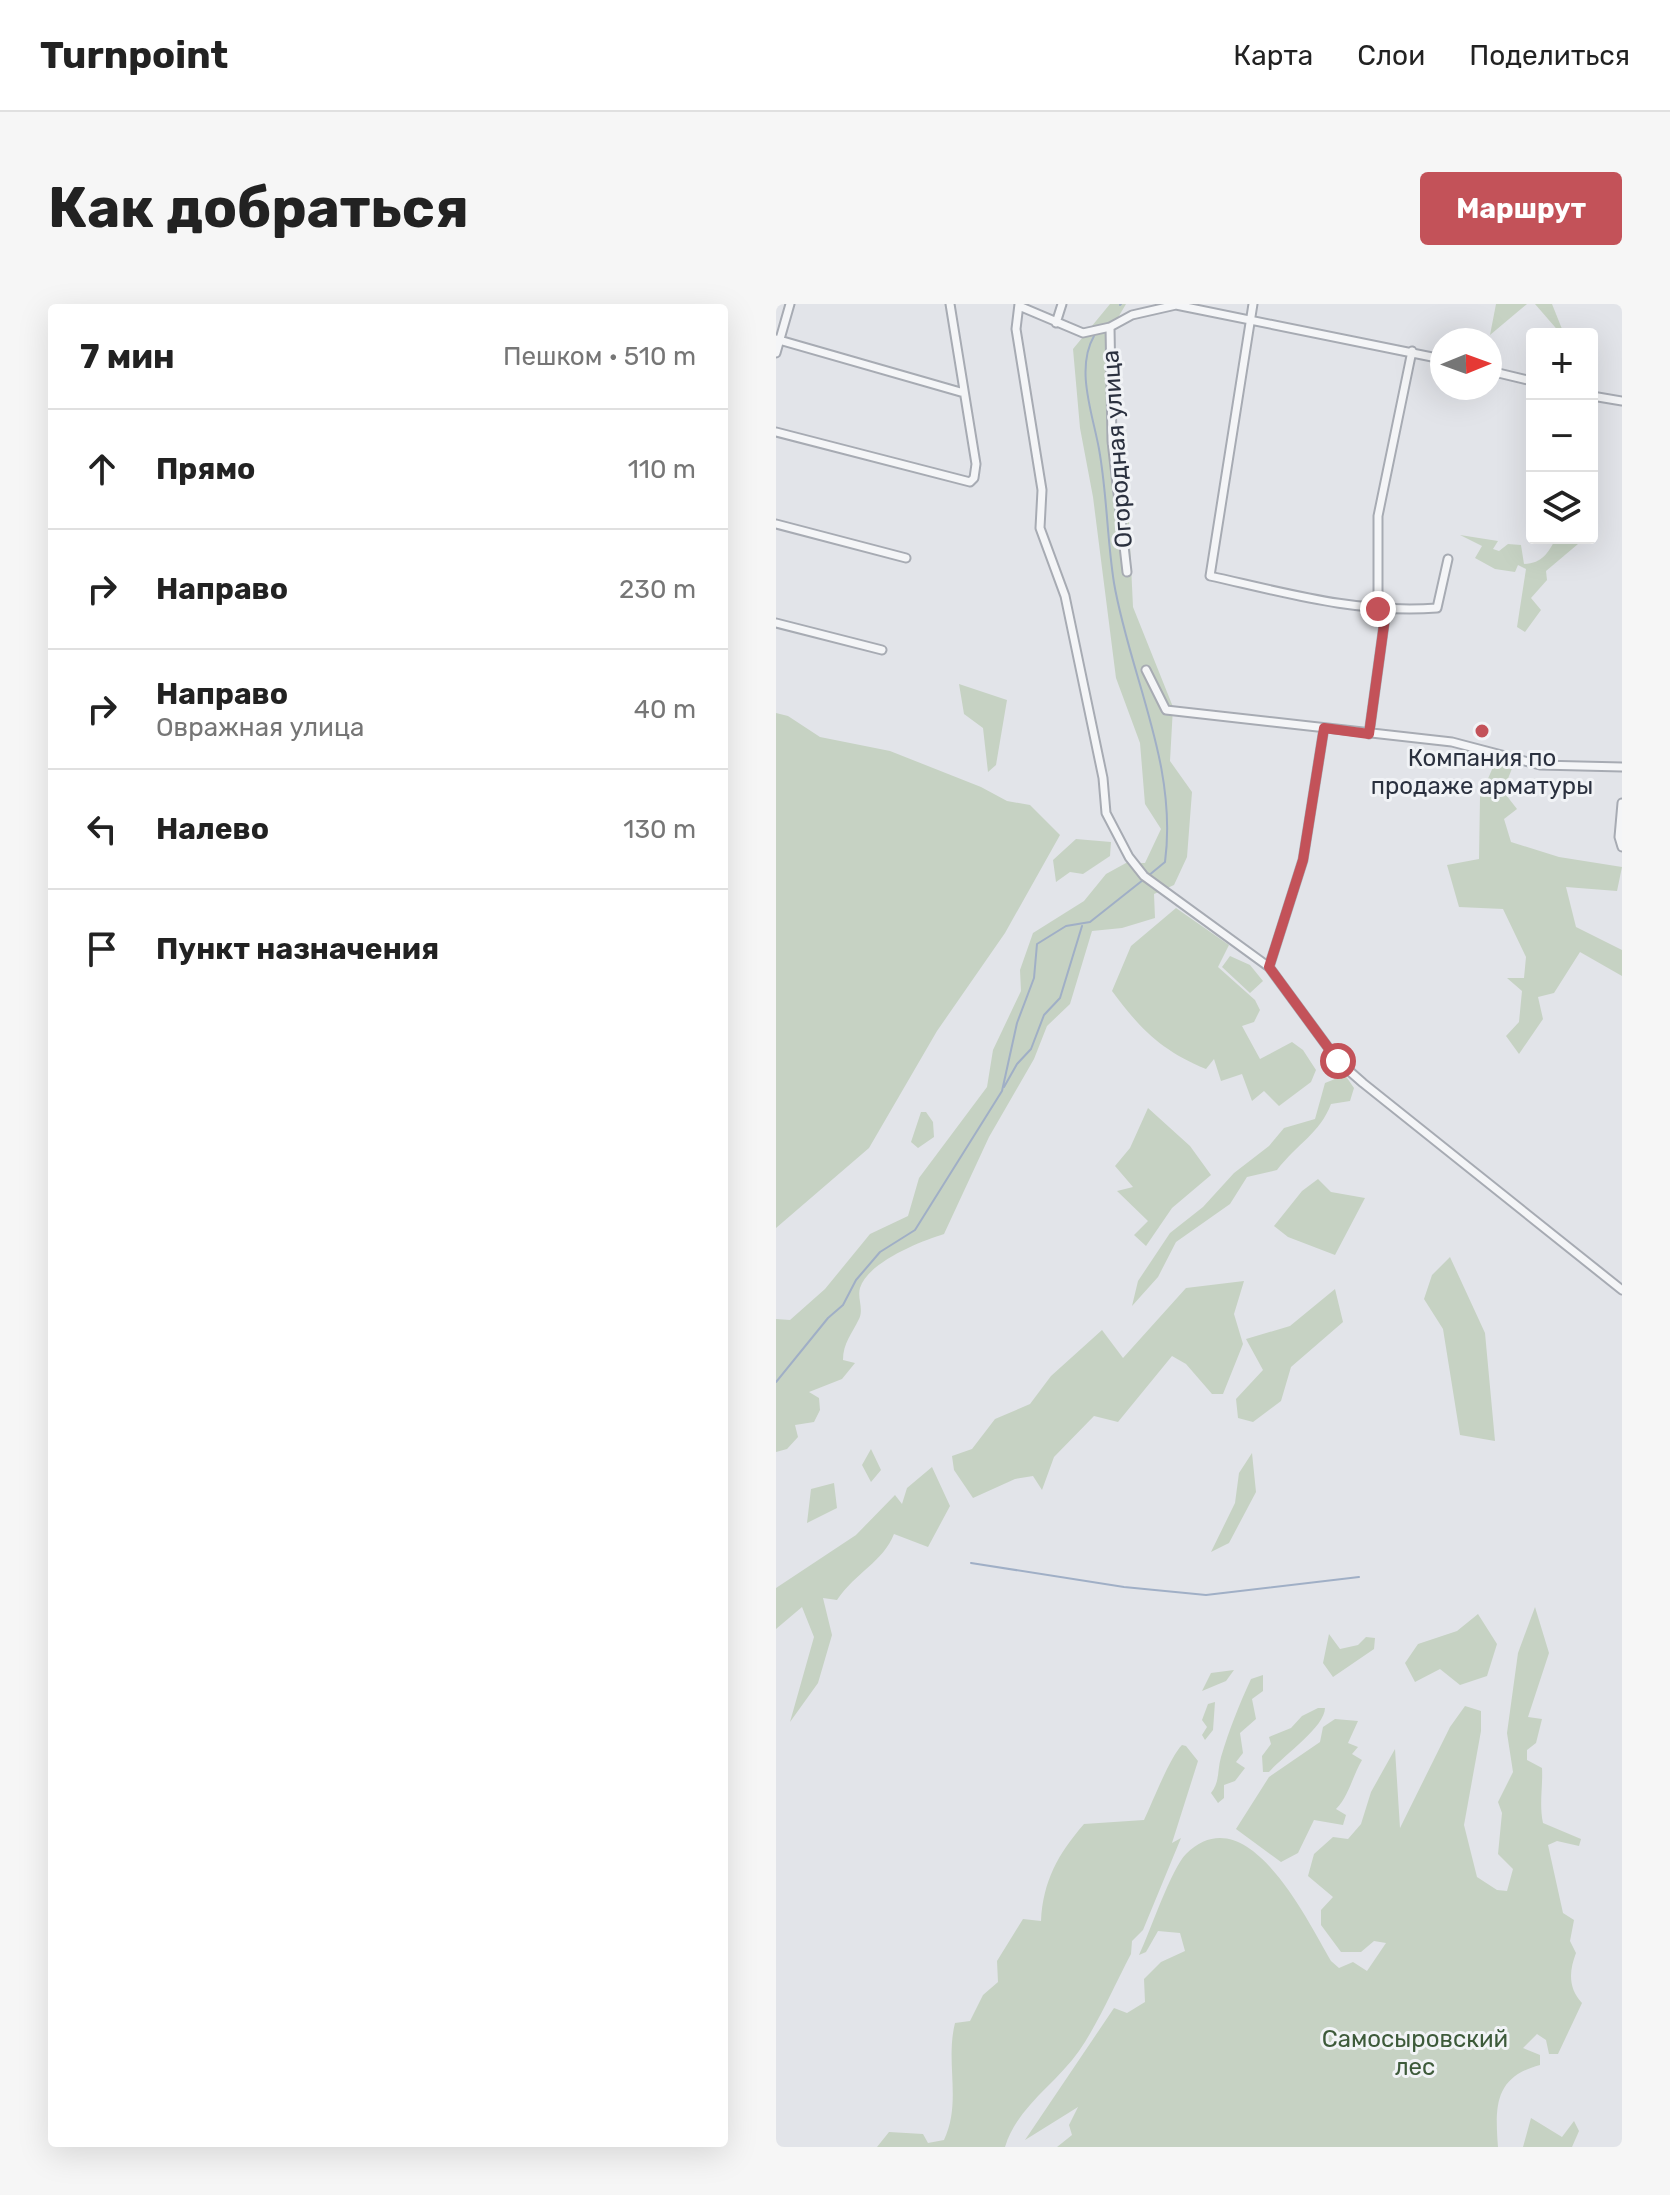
<!DOCTYPE html>
<html lang="ru">
<meta charset="utf-8">
<style>
:root{--surface:#fff;--page:#f6f6f6;--text:#222;--muted:#767676;--line:#e0e0e0;--accent:#c35259}
body{margin:0;font-family:Rubik,sans-serif;background:var(--page);color:var(--text)}
.controls{position:absolute;right:24px;top:24px;display:grid;overflow:hidden;border-radius:8px;box-shadow:0 8px 32px #0002}
.controls button{width:72px;height:72px;display:grid;place-items:center;padding:0;border:0;border-bottom:2px solid var(--line);background:var(--surface);color:var(--text);font:40px sans-serif}
.compass{position:absolute;left:654px;top:24px;width:72px;height:72px;border-radius:50%;background:var(--surface);box-shadow:0 8px 32px #0002;rotate:89deg}
.stop{position:absolute;width:24px;height:24px;margin:-18px;border:6px solid #c35259;border-radius:50%;background:#fff}
.stop.end{background:#c35259;border-color:#fff;box-shadow:0 2px 8px #0008}
.list{margin:0;padding:0;list-style:none}
h2{display:flex;justify-content:space-between;align-items:center;height:104px;margin:0;padding:0 32px;font-size:34px}
h2 small{font-size:26px;font-weight:400;color:var(--muted)}
.list li{display:grid;grid-template-columns:52px 1fr auto;gap:24px;align-items:center;box-sizing:border-box;height:120px;padding:0 32px;border-top:2px solid var(--line)}
.list b{display:block;font-size:30px;white-space:nowrap}
.list p{margin:0;font-size:26px;white-space:nowrap;color:var(--muted)}
.list em{font-size:26px;font-style:normal;color:var(--muted)}
.icon{flex:none;width:44px;height:44px;fill:none;stroke:currentColor;stroke-width:2;stroke-linecap:round;stroke-linejoin:round}
.map{position:relative;flex:none;width:846px;height:1843px;overflow:hidden;border-radius:8px}
header{display:flex;align-items:center;gap:48px;box-sizing:border-box;height:112px;padding:0 40px;background:var(--surface);border-bottom:2px solid var(--line)}
header strong{font-size:38px}
nav{display:flex;gap:44px;margin-inline-start:auto;font-size:28px}
.intro{display:flex;align-items:center;justify-content:space-between;box-sizing:border-box;height:192px;padding:0 48px}
h1{margin:0;font-size:56px}
.button{padding:20px 36px;border-radius:8px;background:var(--accent);color:#fff;font-size:28px;font-weight:700}
main{display:flex;gap:48px;padding:0 48px}
aside{flex:1;background:var(--surface);border-radius:8px;box-shadow:0 8px 32px #0002}
.map>svg:first-child{display:block}
.green{fill:#c6d2c3}
.lines{fill:none;stroke-linecap:round;stroke-linejoin:round}
.stream{stroke:#a0afc6;stroke-width:2}
.minor-casing{stroke:#a7abb3;stroke-width:11}
.minor{stroke:#f4f5f7;stroke-width:7}
.route{stroke:#c35259;stroke-width:10}
.poi-dot{fill:#c35259;stroke:#f1f3f6;stroke-width:3}
.labels{text-anchor:middle;dominant-baseline:central;stroke-width:6;stroke-linejoin:round;paint-order:stroke}
.street-label{font-size:24px;fill:#2b313f;stroke:#f1f3f6}
.poi-label{font-size:24px;fill:#2b313f;stroke:#f1f3f6}
.park-label{font-size:24px;fill:#3d5a3a;stroke:#f1f3f6}
</style>
<header>
<strong>Turnpoint</strong>
<nav><a>Карта</a><a>Слои</a><a>Поделиться</a></nav>
</header>
<div class="intro"><h1>Как добраться</h1><a class="button">Маршрут</a></div>
<main>
<aside>
<h2>7 мин<small>Пешком · 510 m</small></h2>
<ul class="list">
<li><svg class="icon" aria-label="ahead" viewBox="0 0 24 24"><path d="M12 20V5M6 11l6-6 6 6"/></svg><div><b>Прямо</b></div><em>110 m</em></li>
<li><svg class="icon" aria-label="right" viewBox="0 0 24 24"><path d="M7 20v-9h11M14 6l5 5-5 5"/></svg><div><b>Направо</b></div><em>230 m</em></li>
<li><svg class="icon" aria-label="right" viewBox="0 0 24 24"><path d="M7 20v-9h11M14 6l5 5-5 5"/></svg><div><b>Направо</b><p>Овражная улица</p></div><em>40 m</em></li>
<li><svg class="icon" aria-label="left" viewBox="0 0 24 24"><path d="M17 20v-9H6M10 6l-5 5 5 5"/></svg><div><b>Налево</b></div><em>130 m</em></li>
<li><svg class="icon" aria-label="arrive" viewBox="0 0 24 24"><path d="M6 21V4h12l-3 4 3 4H6"/></svg><div><b>Пункт назначения</b></div></li>
</ul>
</aside>
<div class="map">
<svg width="846" height="1843" viewBox="0 0 846 1843">
<rect width="100%" height="100%" fill="#e2e4e9"/>
<!-- green -->
<path class="green" d="M334,0H350L330,34L338,142L353,219L357,303L397,403L394,457L416,488L411,553L398,581L378,590L379,614L346,624L316,627L294,700L271,722L258,755L213,833L168,930C145,937 92,958 84,984C81,994 88,1005 83,1015C76,1030 67,1039 67,1056L79,1059L66,1075L33,1088L43,1094L44,1106L38,1118L19,1121L22,1133L11,1145L0,1148V1015L14,1016L49,985L94,930L132,912L143,874L211,783L217,746L245,687L244,666L257,629L308,597L330,570L350,559H369L385,525L369,500L364,439L340,374L317,193L304,124L297,45Z
M720,0H751L714,31Z
M759,0H776L788,30H785Z
M684,231L722,237L717,245L723,247L732,240L745,241L748,260C767,259 772,249 780,234L802,240L770,267L771,276L755,294L765,306L749,328L741,323L750,265L742,261L739,268L719,265L699,254L706,242Z
M183,380L231,396L220,461L212,468L207,424L188,410Z
M0,409L12,412L44,433L114,447L205,483L231,497L254,501L284,531L229,629L161,727L93,844L0,924Z
M721,454L739,457L727,487L741,505L728,515L735,538L783,553L846,563L841,587L790,583L800,623L846,646V672L804,648L778,689L762,693L767,715L743,750L730,732L743,718L746,687L731,674H748L750,653L727,605L683,603L671,561L703,555L704,493Z
M300,535L335,538L334,552L307,570L294,568L280,578L277,556Z
M400,604L453,641L442,663L479,696L484,706L478,718L466,722L484,755L516,738L527,746L540,766L535,778L503,802L488,787L476,797L466,770L445,777L438,755L430,765C386,747 364,725 336,687L355,642Z
M454,652L474,661L487,677L474,689L446,663Z
M569,771L578,784L574,797L555,800C544,829 521,840 501,866L471,873L454,900L400,938L382,973L356,1002L362,977L394,929L427,903L458,869L493,842L508,824L539,815L549,779Z
M372,804L414,842L435,871L396,904L370,942L358,931L372,917L341,887L357,883L339,862L354,844Z
M145,808H150L157,818L158,833L142,844L135,838Z
M542,875L555,888L589,894L559,951L512,933L498,922L526,887Z
M674,953L709,1029L719,1137L684,1131L667,1025L648,995L656,971Z
M468,977L458,1010L467,1040L447,1090H436L410,1060L396,1052L342,1118L318,1112L278,1153L266,1186L257,1172L239,1175L197,1194L178,1166L176,1152L196,1145L219,1115L254,1100L275,1072L326,1026L347,1054L410,984Z
M559,985L567,1018L515,1063L505,1097L477,1118L462,1114L460,1095L487,1066L470,1035L514,1022Z
M95,1145L105,1166L95,1178L86,1161Z
M476,1149L480,1188L453,1239L435,1248L459,1199L463,1169Z
M156,1163L174,1202L152,1243L118,1230C107,1258 80,1268 61,1296L47,1294L56,1331L42,1379L14,1418L38,1333L26,1303L0,1325V1284L80,1231L119,1191L126,1200L131,1184Z
M58,1179L61,1204L31,1219L35,1185Z
M759,1303L773,1349L752,1413L766,1415L760,1439L751,1446V1456L766,1464C767,1483 763,1500 767,1519L805,1535L803,1542L781,1537L772,1541L787,1609L798,1616L794,1637L800,1649C793,1667 792,1684 806,1699L782,1750H773L770,1736L761,1730L747,1744L764,1751V1761C718,1773 719,1803 722,1843H281L296,1831L293,1821L302,1803L249,1836L338,1704L351,1709L369,1698L368,1675L385,1658L409,1647L404,1629L382,1627L370,1648L363,1651C374,1628 395,1565 410,1550C471,1490 531,1616 555,1657L563,1664L577,1658L591,1667L610,1639L598,1637L585,1648H565L545,1621V1606L557,1593L532,1572L538,1550L557,1533L572,1535L585,1520L595,1488L619,1445L624,1524L674,1423L689,1402L705,1407V1427L688,1521L701,1573L721,1586L731,1587L737,1565L722,1550L726,1509L722,1498L737,1468L731,1429L742,1349Z
M702,1310L721,1340L711,1372L684,1381L664,1365L639,1378L629,1359L642,1340L681,1327Z
M553,1330L564,1345L582,1341L590,1333L599,1334L598,1345L557,1373L547,1359Z
M458,1366L450,1377L426,1387L435,1369Z
M487,1371V1387L476,1395L480,1415L464,1429L467,1449L460,1458L469,1464L459,1477L448,1481V1494L442,1499L435,1489C444,1478 441,1467 445,1453C453,1426 463,1401 475,1375Z
M439,1398L437,1426L429,1436L426,1431L431,1423L426,1416L432,1400Z
M542,1404H549C549,1423 507,1452 493,1468H487L486,1452L495,1440L493,1433L515,1424L526,1412Z
M559,1415L582,1417L572,1439L582,1443L576,1450L586,1456C576,1473 573,1492 560,1505L570,1511L567,1521L538,1516L522,1549L505,1558L460,1525L493,1473L544,1438L547,1423Z
M406,1441L410,1442L422,1457L396,1539L405,1534L367,1626L356,1637L355,1650C338,1682 323,1718 303,1747C279,1781 241,1803 229,1843H101L113,1828L147,1830L152,1839L168,1836C186,1798 169,1759 179,1719L194,1717L207,1691L222,1678L221,1657L247,1615L265,1617C267,1577 282,1550 308,1520L368,1516C377,1497 394,1453 406,1441Z
M755,1814L786,1833L798,1817L803,1827L796,1843H747Z"/>
<g class="lines">
<!-- stream -->
<path class="stream" d="M344,1L345,0
M318,32C299,65 317,111 323,145C331,189 331,235 338,279C354,372 402,461 389,558L372,572
M228,783L241,760L255,745L268,711L284,694L306,622
M0,1078L52,1014L67,1001L80,976L104,948L139,926L226,787L241,719L258,674L261,640L290,622L314,618L367,576
M195,1259L348,1283L430,1291L583,1273"/>
<!-- minor casing -->
<g class="minor-casing">
<path id="minor" d="M243,0L240,25L266,186L264,224L289,292L327,474L330,509L353,553L368,572L493,663L562,757L587,779L846,986
M477,0L434,272C510,289 583,310 661,304L672,255
M243,2L307,29L334,23L356,11L400,1L666,55
M280,19L286,0
M334,23L336,137L351,268
M0,35L188,89
M0,49L14,0
M714,67L756,77
M816,92L846,97
M0,128L194,178L198,174L200,160L174,0
M0,220L130,254
M602,305V212L636,47
M0,319L106,346
M370,366L390,406L676,438L764,461L846,463
M593,430L610,306
M846,499L843,533L846,543
M493,663L527,556L548,424"/>
</g>
<!-- minor -->
<use href="#minor" class="minor"/>
</g>
<g class="lines">
<!-- route -->
<path class="route" d="M562,757L493,663L527,556L548,424L593,430L610,306L602,305"/>
</g>
<!-- markers -->
<circle class="poi-dot" cx="706" cy="427" r="8"/>
<g class="labels">
<!-- street labels -->
<g class="street-label">
<text transform="translate(341 145) rotate(-94)">Огородная улица</text>
</g>
<!-- poi labels -->
<g class="poi-label">
<text x="706" y="454">Компания по<tspan x="706" dy="28">продаже арматуры</tspan></text>
</g>
<!-- park labels -->
<g class="park-label">
<text x="639" y="1735">Самосыровский<tspan x="639" dy="28">лес</tspan></text>
</g>
</g>
</svg>
<div class="controls">
<button>+</button>
<button>−</button>
<button><svg class="icon" aria-label="layers" viewBox="0 0 24 24"><path d="M12 4l9 5-9 5-9-5zM3 14l9 5 9-5"/></svg></button>
</div>
<svg class="compass" viewBox="-18 -18 36 36"><path d="M0-13l5 13h-10z" fill="#e53935"/><path d="M0 13l5-13h-10z" fill="#767676"/></svg>
<div class="stop" style="left:562px;top:757px"></div>
<div class="stop end" style="left:602px;top:305px"></div>
</div>
</main>
